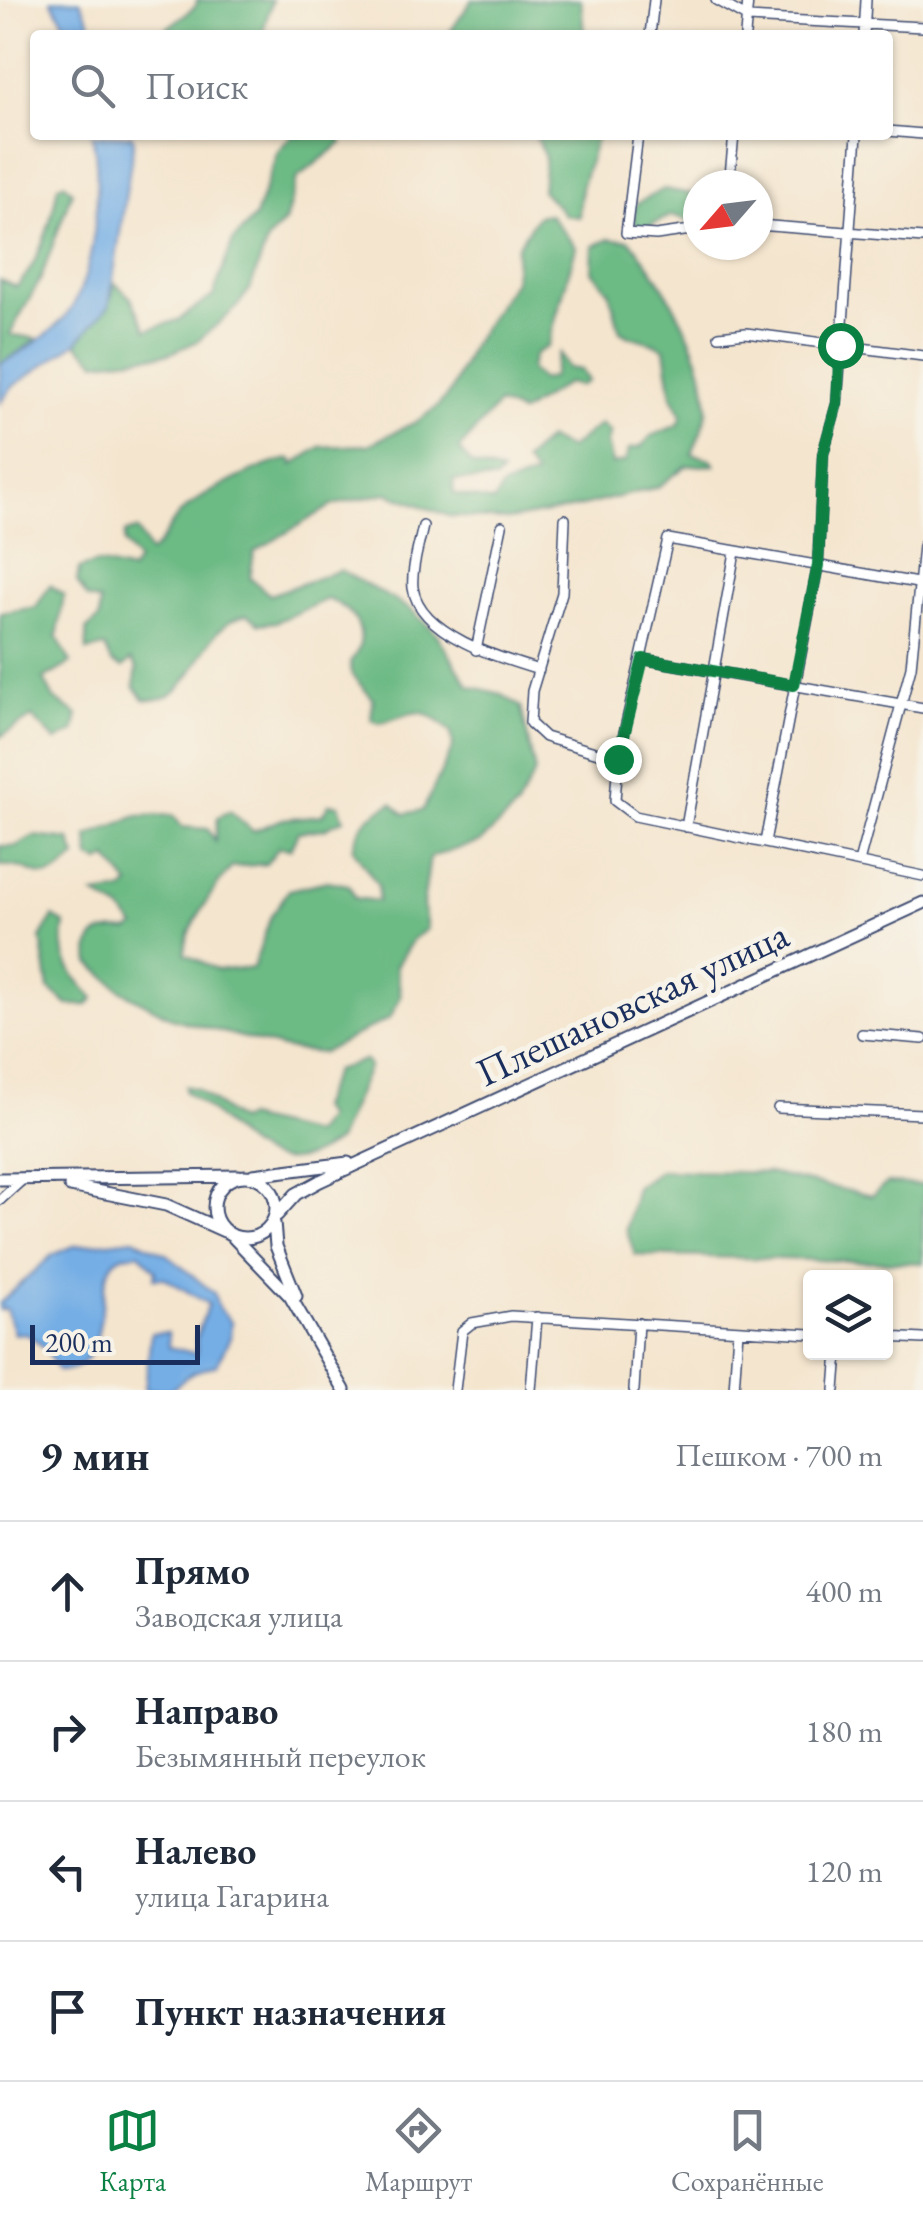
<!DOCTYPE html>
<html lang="ru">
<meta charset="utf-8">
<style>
:root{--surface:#fff;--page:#f2f2f3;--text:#1f2937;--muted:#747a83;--line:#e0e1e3;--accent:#0b8043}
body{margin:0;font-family:"EB Garamond",serif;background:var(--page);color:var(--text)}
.controls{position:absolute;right:30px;bottom:30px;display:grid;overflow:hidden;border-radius:10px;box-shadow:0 2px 8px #0004}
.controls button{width:90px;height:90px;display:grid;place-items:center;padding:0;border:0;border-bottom:2px solid var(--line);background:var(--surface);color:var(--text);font:50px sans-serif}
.compass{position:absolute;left:683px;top:170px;width:90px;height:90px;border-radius:50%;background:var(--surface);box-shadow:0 2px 8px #0004;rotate:242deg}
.scale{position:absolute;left:30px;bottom:25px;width:170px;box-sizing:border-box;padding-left:10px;border:5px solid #1b2f5e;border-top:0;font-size:28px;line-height:35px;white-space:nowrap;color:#1b2f5e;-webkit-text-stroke:8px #f7f3e8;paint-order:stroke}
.stop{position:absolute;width:30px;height:30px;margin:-22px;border:8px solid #0b8043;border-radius:50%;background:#fff}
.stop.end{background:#0b8043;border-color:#fff;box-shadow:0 2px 10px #0008}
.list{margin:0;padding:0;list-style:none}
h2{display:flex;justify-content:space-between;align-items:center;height:130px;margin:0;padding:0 40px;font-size:42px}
h2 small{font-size:32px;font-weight:400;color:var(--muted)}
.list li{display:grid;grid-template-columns:65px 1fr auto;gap:30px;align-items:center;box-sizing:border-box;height:140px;padding:0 40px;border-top:2px solid var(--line)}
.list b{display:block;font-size:38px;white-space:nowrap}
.list p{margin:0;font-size:32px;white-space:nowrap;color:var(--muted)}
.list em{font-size:32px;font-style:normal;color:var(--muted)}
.icon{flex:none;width:55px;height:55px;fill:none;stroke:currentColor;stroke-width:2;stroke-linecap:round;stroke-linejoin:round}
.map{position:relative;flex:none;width:923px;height:1390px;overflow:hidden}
.search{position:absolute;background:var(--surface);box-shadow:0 2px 8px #0004;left:30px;right:30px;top:30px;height:110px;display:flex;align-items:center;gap:25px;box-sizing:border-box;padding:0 35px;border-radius:10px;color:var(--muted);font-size:38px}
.sheet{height:690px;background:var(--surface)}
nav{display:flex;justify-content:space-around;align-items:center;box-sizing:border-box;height:140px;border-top:2px solid var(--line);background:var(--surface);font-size:28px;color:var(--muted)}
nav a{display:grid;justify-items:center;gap:5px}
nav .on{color:var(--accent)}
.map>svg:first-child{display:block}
.forest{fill:#6cba84;stroke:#447471;stroke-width:2.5}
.water{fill:#75aee5;stroke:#486ea2;stroke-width:2.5}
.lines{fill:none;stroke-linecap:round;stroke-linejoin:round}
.minor-casing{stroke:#3c4a6f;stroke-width:12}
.major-casing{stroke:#3c4a6f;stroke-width:15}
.minor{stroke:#fff;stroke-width:9}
.major{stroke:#fff;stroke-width:11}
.route{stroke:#0b8043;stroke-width:12}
.labels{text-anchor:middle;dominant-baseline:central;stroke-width:10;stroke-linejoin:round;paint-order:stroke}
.street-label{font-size:40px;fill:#1b2f5e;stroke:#f7f3e8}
</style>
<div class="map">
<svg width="923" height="1390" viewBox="0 0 923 1390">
<rect width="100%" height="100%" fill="#f7f3e8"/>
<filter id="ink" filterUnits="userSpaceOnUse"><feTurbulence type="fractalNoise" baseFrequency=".01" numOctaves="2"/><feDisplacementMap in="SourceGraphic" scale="20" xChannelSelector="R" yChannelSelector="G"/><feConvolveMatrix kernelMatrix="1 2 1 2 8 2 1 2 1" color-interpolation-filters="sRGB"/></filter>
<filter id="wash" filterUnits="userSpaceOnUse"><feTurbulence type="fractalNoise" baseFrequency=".0048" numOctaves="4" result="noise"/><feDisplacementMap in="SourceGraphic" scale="40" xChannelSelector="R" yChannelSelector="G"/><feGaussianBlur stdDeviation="2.25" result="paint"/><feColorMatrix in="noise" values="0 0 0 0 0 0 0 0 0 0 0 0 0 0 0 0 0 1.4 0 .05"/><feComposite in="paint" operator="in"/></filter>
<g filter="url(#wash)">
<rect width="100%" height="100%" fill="#f4e5ce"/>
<!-- forest -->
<path class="forest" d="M197,0H272L262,35H158L196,6Z
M472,0H581L584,35H448Z
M292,135H339L342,143L297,178L285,222L268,239L250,289L235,309L198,341L169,354L97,362L76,343L109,306L115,283L131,298L147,330L178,320L213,296L233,241L255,217L278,151Z
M535,135H597L581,188L579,217L565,215L542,190L545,157Z
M64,183L72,191L41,278L10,334L38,339L0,364V280L16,287C41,263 52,218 58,185Z
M664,189L698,195V223L672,215L641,230L633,220L636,204Z
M549,214L576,247L548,346L535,354L530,370L541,380L552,377L559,353L568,368L581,370L588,381L579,386L567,383L521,413L498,404L459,449L472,465L502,473L495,480H453L454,494L494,502L502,487L535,476L524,461L548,439L569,449L600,424L610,432L607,443L612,464L625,462L629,449L641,447L651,436L678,425L682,415L672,396L665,349C649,339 635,341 620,331L609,291L592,271L593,246L609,239L629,240C662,275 710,361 707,410C706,424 697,440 692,454L711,459L715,465L686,466L658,487L570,509L507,520L449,516L387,493L333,505L254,552L250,578L270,595L340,570L410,609L436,633L469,686L501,694L521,707L535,772L517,807L481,842L430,857L423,905L427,929L413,939L396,966L401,996L390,1018L322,1053L286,1049L174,1019L122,991L90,963C85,932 103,929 128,931L135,927L122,911L95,895L123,891L130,885L108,858L100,862L90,858L88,836L137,816L173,815L182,827L208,829L215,841L218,817L230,811L253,831L283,819L322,815L329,804L339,805L344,819L324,829L298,832L290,849L279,847L266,864L232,867C217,883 183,933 185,954L218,970L253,968L271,916L289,890L327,881L349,885L355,898L378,901V885L353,849C359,823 369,815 392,803L404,814L423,810L453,747L451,732C419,702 416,713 380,723L371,720L373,699L352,675L350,662C373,636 355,609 327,599L276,622L259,624L247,615C195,624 199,708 144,699L134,686L137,669L131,660L123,668L112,663L105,647L87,651L86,630L99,619L100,602L87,598L77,582L79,569L97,563L131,571L137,561L124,543L125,533L137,530L150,553C163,544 167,527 179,515C198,495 265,462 292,459L293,465L320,447L368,445L416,422L437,407L451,391L470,348L514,281L517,247L537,216Z
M50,585L64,595L57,637L71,663L44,679L54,699L78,715L74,732L56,741L32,717L0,737V613L36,607Z
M34,836L70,840L76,857C38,895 40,863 0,866V846H16Z
M53,917L65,924C59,957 71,975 94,998L88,1005H68L49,989L41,938Z
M364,1060L369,1066L337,1141C262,1195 238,1123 185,1092V1086L197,1089L238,1121L246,1118L313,1134L326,1118L319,1108L334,1071Z
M660,1170L768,1173L872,1196L887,1183L923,1185V1263L635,1255L626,1229L636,1187Z"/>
<!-- water -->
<path class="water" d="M51,0H80L96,35H72Z
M92,135H131L134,140L109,306L76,343L12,387L0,403V364C23,351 53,334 69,312C96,273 103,180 92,135Z
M134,1239L166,1254L214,1293L218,1307L231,1322L230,1338L216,1365L191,1373L171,1390H145L151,1333H168L169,1347L197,1354L196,1339L208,1304L165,1278H154L156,1271L139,1253C128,1254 118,1255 111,1266C96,1291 111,1372 58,1371L45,1348L26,1333L14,1334L6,1309L0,1310V1303L52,1255L74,1246Z"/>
</g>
<g filter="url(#ink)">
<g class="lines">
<!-- minor casing -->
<g class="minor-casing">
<path id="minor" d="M716,0L748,18L923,27
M650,35L654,0
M745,35L748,0
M864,35L866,0
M888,131L923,134
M638,135L626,233L656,235L698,229
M729,185L734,135
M758,225L923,238
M719,336L746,333L923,356
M565,519L562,593L532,691L530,723L545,737L618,759
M423,526C419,545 411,570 413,588C420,635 502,659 539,670
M923,584L668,539L618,759L615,801L635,816L923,876
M476,650L502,526
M643,659L923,708
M686,827L735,552
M765,842L818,565L823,454L837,403L857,135
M859,862L911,667L923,546
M862,1034L923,1039
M778,1108L923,1114
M0,1200L22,1180
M886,1337L923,1339
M455,1390L462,1331L472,1323L511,1316L810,1334
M531,1390L537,1317
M634,1390L638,1323
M734,1390L738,1330
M835,1390L838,1352"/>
</g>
<!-- major casing -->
<g class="major-casing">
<path id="major" d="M253,1175L348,1163
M214 1207a31 31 0 1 1 62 0a31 31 0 1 1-62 0Z
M0,1179L239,1176
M70,1186L166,1205L224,1231
M277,1215L296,1194L320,1181L923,903
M274,1223L276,1246L296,1296
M234,1238L290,1296L344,1390"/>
</g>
<!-- minor -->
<use href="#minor" class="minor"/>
<!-- major -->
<use href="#major" class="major"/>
</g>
</g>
<g class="lines" filter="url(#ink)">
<!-- route -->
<path class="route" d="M618,759L643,659L794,685L818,565L823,454L837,403L840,345"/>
</g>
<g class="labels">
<!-- street labels -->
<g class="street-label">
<text transform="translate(632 1003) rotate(-25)">Плешановская улица</text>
</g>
</g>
</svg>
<div class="controls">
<button><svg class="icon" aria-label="layers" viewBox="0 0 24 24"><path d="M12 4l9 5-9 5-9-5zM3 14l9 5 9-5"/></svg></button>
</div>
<svg class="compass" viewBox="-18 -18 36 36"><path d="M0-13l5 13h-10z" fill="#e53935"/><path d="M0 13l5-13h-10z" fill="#747a83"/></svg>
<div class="scale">200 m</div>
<div class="stop" style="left:840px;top:345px"></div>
<div class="stop end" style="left:618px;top:759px"></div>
<div class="search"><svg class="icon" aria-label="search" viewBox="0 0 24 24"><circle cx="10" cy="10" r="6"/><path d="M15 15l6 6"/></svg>Поиск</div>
</div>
<section class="sheet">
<h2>9 мин<small>Пешком · 700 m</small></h2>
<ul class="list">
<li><svg class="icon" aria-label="ahead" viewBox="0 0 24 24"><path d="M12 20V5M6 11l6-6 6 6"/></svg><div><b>Прямо</b><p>Заводская улица</p></div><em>400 m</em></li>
<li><svg class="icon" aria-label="right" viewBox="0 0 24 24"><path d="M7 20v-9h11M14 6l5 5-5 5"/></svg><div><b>Направо</b><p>Безымянный переулок</p></div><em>180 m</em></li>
<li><svg class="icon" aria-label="left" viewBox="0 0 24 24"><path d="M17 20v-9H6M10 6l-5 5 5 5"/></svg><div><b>Налево</b><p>улица Гагарина</p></div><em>120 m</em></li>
<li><svg class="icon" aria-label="arrive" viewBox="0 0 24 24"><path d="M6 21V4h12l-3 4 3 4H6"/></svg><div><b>Пункт назначения</b></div></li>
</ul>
</section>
<nav>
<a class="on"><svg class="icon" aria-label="map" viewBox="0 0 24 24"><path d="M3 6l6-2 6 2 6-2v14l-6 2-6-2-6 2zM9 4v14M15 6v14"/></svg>Карта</a>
<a><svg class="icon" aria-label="directions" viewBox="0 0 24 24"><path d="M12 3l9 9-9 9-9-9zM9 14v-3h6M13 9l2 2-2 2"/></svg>Маршрут</a>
<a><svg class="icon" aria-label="saved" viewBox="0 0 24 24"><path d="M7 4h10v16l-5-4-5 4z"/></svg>Сохранённые</a>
</nav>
